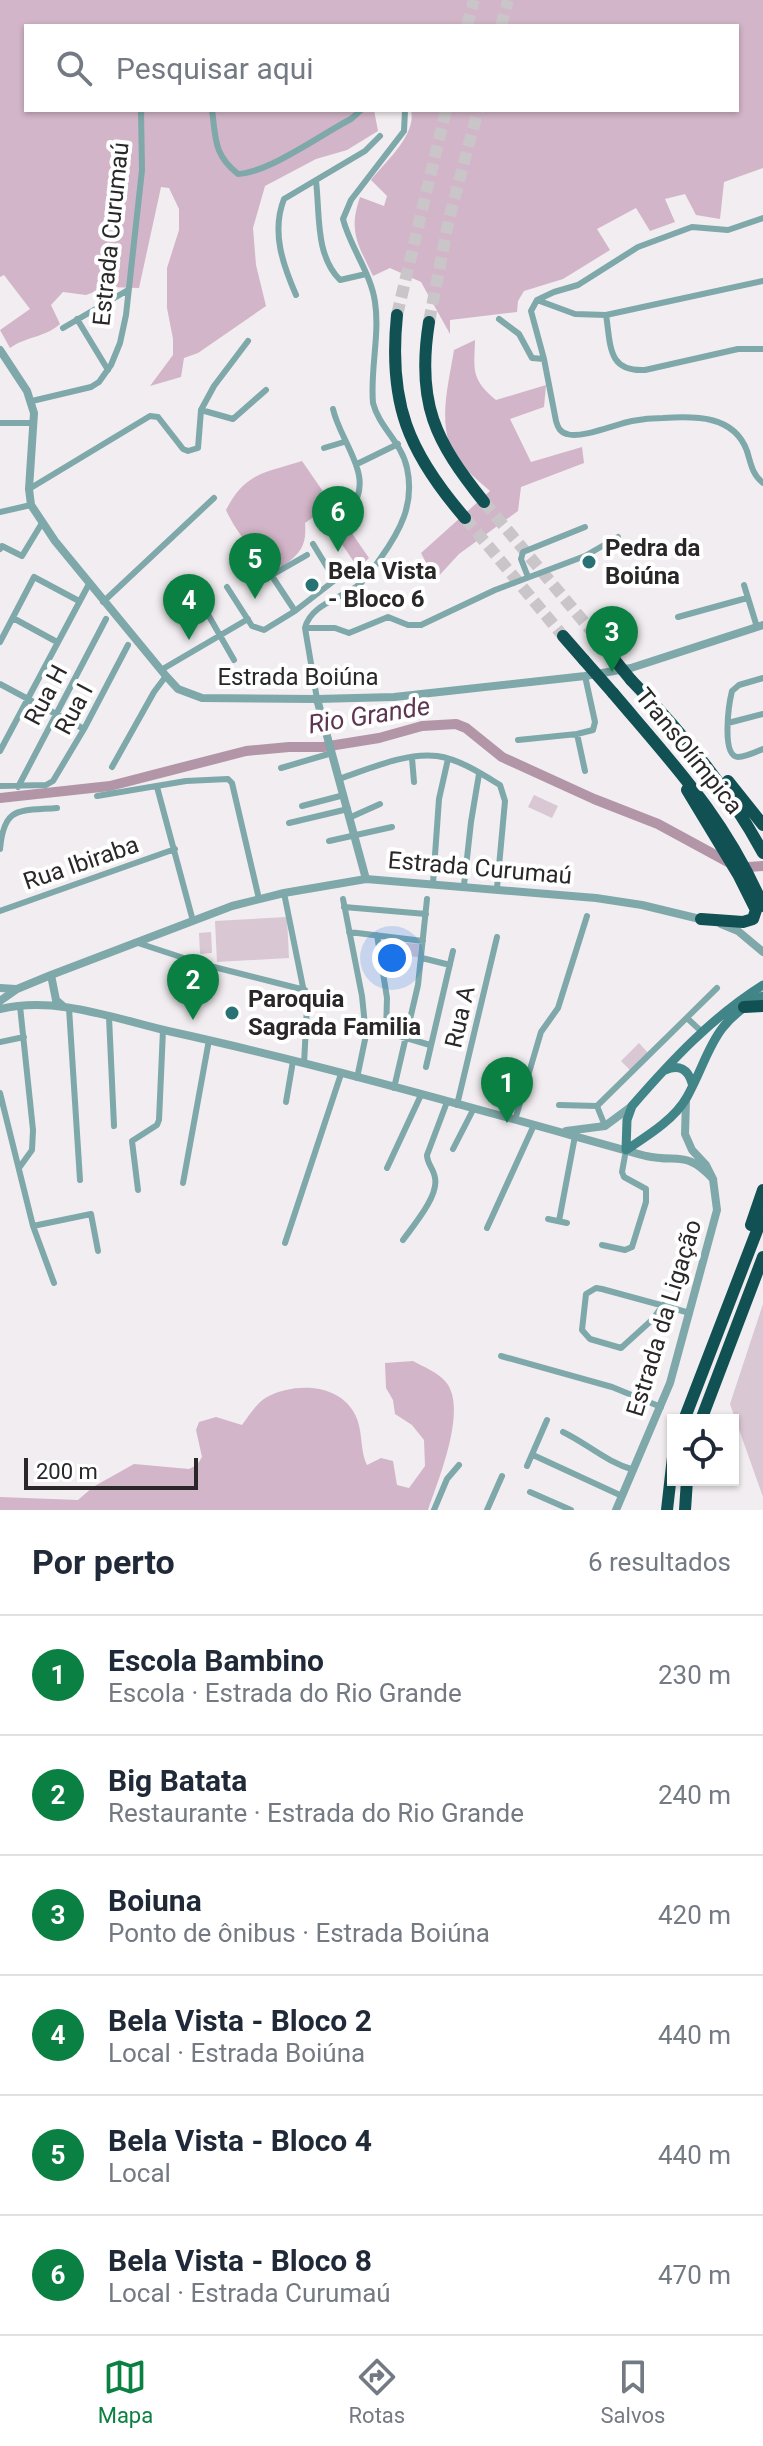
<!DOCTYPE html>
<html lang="pt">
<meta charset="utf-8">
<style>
:root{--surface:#fff;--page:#f2f2f3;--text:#1f2937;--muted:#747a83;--line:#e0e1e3;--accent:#0b8043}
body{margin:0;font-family:Roboto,sans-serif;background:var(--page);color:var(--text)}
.controls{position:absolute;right:24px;bottom:24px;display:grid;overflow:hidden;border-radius:0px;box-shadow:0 2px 6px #0004}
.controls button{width:72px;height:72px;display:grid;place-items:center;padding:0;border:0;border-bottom:2px solid var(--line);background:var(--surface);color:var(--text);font:40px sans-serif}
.scale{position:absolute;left:24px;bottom:20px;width:174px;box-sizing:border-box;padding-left:8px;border:4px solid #292728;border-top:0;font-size:22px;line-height:28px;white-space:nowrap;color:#292728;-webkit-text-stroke:6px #fff;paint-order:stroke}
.you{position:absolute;left:392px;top:958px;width:28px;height:28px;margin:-20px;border:6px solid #fff;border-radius:50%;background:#1a73e8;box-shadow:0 0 0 12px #1a73e833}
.badge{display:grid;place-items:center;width:52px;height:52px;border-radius:50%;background:var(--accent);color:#fff;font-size:26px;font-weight:700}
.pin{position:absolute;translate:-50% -66px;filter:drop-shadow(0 2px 4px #0008)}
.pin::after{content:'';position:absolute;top:42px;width:28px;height:24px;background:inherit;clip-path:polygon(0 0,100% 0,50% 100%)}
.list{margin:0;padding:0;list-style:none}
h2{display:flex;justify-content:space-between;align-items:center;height:104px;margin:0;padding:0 32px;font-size:34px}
h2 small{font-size:26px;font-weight:400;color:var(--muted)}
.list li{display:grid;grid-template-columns:52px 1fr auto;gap:24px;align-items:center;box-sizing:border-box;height:120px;padding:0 32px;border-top:2px solid var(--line)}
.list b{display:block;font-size:30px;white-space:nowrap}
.list p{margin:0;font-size:26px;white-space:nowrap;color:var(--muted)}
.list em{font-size:26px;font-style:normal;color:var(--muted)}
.icon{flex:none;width:44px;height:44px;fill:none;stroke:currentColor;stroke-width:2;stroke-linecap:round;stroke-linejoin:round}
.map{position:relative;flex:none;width:763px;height:1510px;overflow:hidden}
.search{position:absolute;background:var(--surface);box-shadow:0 2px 6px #0004;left:24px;right:24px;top:24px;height:88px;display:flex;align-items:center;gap:20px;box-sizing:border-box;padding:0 28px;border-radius:0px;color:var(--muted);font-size:30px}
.sheet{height:824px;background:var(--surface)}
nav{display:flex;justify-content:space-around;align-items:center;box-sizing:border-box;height:112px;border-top:2px solid var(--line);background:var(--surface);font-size:22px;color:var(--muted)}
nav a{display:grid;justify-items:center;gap:4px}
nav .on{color:var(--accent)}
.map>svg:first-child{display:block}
.green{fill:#d9c7d3}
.forest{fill:#d2b5c8}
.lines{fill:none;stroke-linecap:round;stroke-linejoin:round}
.river{stroke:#b296a8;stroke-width:10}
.motorway-tunnel{stroke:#cac5c8;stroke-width:12;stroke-dasharray:12 6;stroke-linecap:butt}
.minor{stroke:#7ea8a9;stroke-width:6}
.tertiary{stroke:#7ea8a9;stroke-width:8}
.secondary{stroke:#418588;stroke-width:9}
.motorway{stroke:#115153;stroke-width:12}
.motorway-bridge{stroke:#115153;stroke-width:12}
.poi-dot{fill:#287275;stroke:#fff;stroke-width:3}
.labels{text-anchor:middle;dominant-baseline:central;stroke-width:8;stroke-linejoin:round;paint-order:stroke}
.street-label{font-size:24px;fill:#292728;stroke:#fff}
.poi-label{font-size:24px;font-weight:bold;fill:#292728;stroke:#fff;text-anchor:start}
.water-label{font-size:26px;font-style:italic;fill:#5e3551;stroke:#fff}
</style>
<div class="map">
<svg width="763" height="1510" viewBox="0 0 763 1510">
<rect width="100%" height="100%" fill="#f2edf0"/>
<!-- green -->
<path class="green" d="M534,795L558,806L552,818L528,807Z
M287,917L289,958L217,962L215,921Z
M211,932L212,953L200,954L199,933Z
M396,942L419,944L418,957L395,955Z
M639,1043L649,1054L631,1071L621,1061Z
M763,1304V1497L730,1404Z"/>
<!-- forest -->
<path class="forest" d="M0,0H763V168L724,182L720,219L696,215L685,194L665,199L675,222L650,231L636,208L597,229L610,250L563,279L524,291L518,301L517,312L450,320V334L421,282L390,268L373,276C358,244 348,232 360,197L384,206L387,196L371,180C385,162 417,135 411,110H737V26H26V110H374L378,131L347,150L316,159L265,186L253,228L256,265L266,306L198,353L184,358L181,377L150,386L173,355V339L167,308V268L179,230V209L169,188L161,187L139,288L107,287L86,295L63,292L51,305L60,324C44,338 27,336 10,348L0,330L30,309L4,275L0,277Z
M475,340C474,371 471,379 496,400L546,385L544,407L510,419L531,462L582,447L584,463L521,487L518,511L459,554L435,580L421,553L490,491C481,483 471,475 462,465C434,434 448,388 454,350Z
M302,461L369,558L358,568L325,519L319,513L305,523C307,546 300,554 282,567C257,561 236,532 226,510C245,472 265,473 302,461Z
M413,1361C424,1367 437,1372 445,1381C469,1407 438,1480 428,1510H0V1497L78,1500L93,1487L134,1464L189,1469L197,1465L202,1457L196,1430L199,1422L216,1417L242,1425C249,1416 257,1402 267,1397C293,1383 336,1383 353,1411C364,1428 359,1448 367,1465L381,1458L393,1461L397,1485L409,1488L425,1466L424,1440L412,1425L395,1414L393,1400L386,1388L385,1363Z"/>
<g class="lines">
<!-- river -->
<path class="river" d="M0,798L110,786L246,751L289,747H323L379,738L422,726L456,724L466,728L502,757L594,799L658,824L728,862L748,867L763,866"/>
<!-- motorway-tunnel -->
<path class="motorway-tunnel" d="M467,26L474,0
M501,26L508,0
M397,315L446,110
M429,322L449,219L478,110
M484,502L594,634
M465,518L563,636"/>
<!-- minor -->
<path class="minor" d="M212,110C216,138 213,154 238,174C270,172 320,135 351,119L361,110
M316,181C320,214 315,255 340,280L366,274
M763,218L728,230L692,227L638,247L578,285L554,292L537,300L531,311L544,359L556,421C558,428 560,432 567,434C581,439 616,424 632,421C642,419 653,418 663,418C695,416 734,415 747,451C751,464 752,474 763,483
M296,295C283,265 271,232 284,199L365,151L380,136
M537,300L575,314L606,315L763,281
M606,315C611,345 607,372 645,370L738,349H763
M77,319L108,370
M499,319L519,334L532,358L544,359
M63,328L128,290
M32,401L91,387L99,382L111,365L120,343L126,315L142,170L141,110
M333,409C340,442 377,478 350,509
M201,410L233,419L266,390
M0,423H34
M324,448L344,442
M357,464L398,444
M29,489L150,416L158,417L183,449L188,451L198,448L201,410L214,386L248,341
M0,512L31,505
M0,549L2,546L22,556L42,523
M264,564L295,611
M272,575L307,555
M528,577L521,559L523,552L585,527
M744,585L757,627
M227,587L252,626L264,630L295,611L335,580L313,544
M103,602L214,498
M202,604L234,660
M678,617L747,598
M13,618L57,642
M305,628H335L349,633L388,617L408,625H421L495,590L585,556L618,537
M0,642L34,577L79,601
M161,670L248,619
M763,678L739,685L732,691C729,703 721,756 738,757C746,757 756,752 763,749
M0,684L84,729
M317,699L305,628C310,606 338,599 356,587C366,580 373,569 380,559C400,531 415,504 407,468C402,443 379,427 373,403C370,370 380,335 375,302C371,273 350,247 343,219L351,200L404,131L405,110
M728,723L763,714
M577,734L585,771
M518,740L577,734L593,730L595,722L585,676
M0,751L89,584
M412,758L414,782
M112,767L154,692L166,676
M281,768L332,753
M339,779C369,769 406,752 437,756C459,759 482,774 500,785L505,801L497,888
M0,786L46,785L53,781L84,729L128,645
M18,787L106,619
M157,787L193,921
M97,796L186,781L228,779L232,783L259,899
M302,806L344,795
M351,817L380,804
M289,823L348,809
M329,841L392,827
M0,849C4,806 18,811 57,808
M433,883L439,799L448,759
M464,885L471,822L479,774
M284,893L307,1007L304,1064
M343,899L362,996L366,1035L357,1078
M344,907L426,914
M0,911L175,849
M349,932L423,941
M377,935L387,998L386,1032
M135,942L202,964L305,990
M422,958L450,965
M69,1008L80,1180
M109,1017L114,1126
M687,1018L702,1032
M366,1035L386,1032L430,1045
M0,1042L24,1037
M426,1067L453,951
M394,1088L418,985L427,899
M0,1093L33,1226L54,1283
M286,1102L293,1061
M457,1105L497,937
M559,1105L597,1106L717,988
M597,1106L605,1126
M515,1120L541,1032L558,1008L587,916
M453,1149L473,1110
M19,1168L32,1150L33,1130L20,1006
M387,1168L421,1095
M183,1183L209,1040
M138,1190L132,1141L157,1125L159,1120L163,1030
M548,1219L567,1223
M559,1221L575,1136
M33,1226L91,1214L98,1251
M487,1228L534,1125
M403,1240C413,1226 439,1196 435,1178C434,1169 427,1164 427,1155L447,1102
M285,1243L341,1074
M602,1245L625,1250L632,1247L646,1202V1189L624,1177L622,1172L626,1150
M663,1305L653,1319L621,1348L590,1339L582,1330L586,1294L596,1288L602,1289C632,1297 661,1305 690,1313
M501,1356L612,1387L661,1407
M563,1432C588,1444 606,1462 634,1470
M533,1455L622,1496
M527,1466L547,1420
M530,1492L571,1510
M434,1510L447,1479L459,1465
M487,1510L502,1476"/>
<!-- tertiary -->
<path class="tertiary" d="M0,350L27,391L34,413L29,489L31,505L55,541L166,676L178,689L202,698L317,699L394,697L585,676L631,668L763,625
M317,699L366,879
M721,924L738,931L763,952
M51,975L56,1000L63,1006
M0,988L16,989
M0,1001L17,989L51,975L232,906L284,893L366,879L596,898L642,905L704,920
M0,1009C56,996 113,1018 168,1031C328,1066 487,1112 646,1156C679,1163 686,1150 713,1179
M566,1131L605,1126L632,1106
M616,1510L670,1383L717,1210L713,1179L706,1165L692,1150L685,1134L686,1100"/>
<!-- secondary -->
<path class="secondary" d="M665,1070C679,1064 688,1069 692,1083
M626,1150L627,1120L632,1106C671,1061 712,1017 763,985
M626,1150C647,1136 674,1120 687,1097C712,1051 710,1024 763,996"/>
<!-- motorway -->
<path class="motorway" d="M397,315C388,403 408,452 465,518
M429,322C416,403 435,441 484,502
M594,634L609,653
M563,636L584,660
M631,680C683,733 728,788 763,853
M613,693C674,765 725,818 763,906
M728,781L763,825
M687,790L739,876L756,910L753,919L743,922L701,919
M744,1007L763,1006
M751,1225L763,1190
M684,1420L763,1215
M701,1420L763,1257
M667,1510L673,1457
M685,1510L687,1480"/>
<!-- motorway-bridge -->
<path class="motorway-bridge" d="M609,653L631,680
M584,660L613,693"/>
</g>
<!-- markers -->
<g class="poi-dot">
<circle cx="589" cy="562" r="8"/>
<circle cx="312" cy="585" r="8"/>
<circle cx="232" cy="1013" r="8"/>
</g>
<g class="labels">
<!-- street labels -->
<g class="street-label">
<text transform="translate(111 234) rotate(-84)">Estrada Curumaú</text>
<text x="298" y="677">Estrada Boiúna</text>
<text transform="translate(46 695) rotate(-62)">Rua H</text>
<text transform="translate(74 709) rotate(-62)">Rua I</text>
<text transform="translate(689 751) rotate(51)">TransOlímpica</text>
<text transform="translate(81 863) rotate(-19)">Rua Ibiraba</text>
<text transform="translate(480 868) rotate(5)">Estrada Curumaú</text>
<text transform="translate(460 1017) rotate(-77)">Rua A</text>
<text transform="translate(664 1318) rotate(-73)">Estrada da Ligação</text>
</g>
<!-- poi labels -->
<g class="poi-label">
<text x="605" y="548">Pedra da<tspan x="605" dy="28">Boiúna</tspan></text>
<text x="328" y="571">Bela Vista<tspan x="328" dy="28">- Bloco 6</tspan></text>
<text x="248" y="999">Paroquia<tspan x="248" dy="28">Sagrada Familia</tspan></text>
</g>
<!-- water labels -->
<g class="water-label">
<text transform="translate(369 715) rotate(-9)">Rio Grande</text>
</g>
</g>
</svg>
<div class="controls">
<button><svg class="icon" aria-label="locate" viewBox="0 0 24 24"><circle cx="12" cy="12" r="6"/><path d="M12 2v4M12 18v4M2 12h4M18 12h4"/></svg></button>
</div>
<div class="scale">200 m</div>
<div class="you"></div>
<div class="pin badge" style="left:507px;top:1123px">1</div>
<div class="pin badge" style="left:193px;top:1020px">2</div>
<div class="pin badge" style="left:612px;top:672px">3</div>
<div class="pin badge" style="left:189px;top:640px">4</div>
<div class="pin badge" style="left:255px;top:599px">5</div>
<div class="pin badge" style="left:338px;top:552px">6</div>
<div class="search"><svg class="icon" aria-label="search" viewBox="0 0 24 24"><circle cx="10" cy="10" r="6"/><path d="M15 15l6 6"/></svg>Pesquisar aqui</div>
</div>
<section class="sheet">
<h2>Por perto<small>6 resultados</small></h2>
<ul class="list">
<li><span class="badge">1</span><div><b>Escola Bambino</b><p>Escola · Estrada do Rio Grande</p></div><em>230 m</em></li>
<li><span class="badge">2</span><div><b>Big Batata</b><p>Restaurante · Estrada do Rio Grande</p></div><em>240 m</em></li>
<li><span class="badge">3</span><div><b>Boiuna</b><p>Ponto de ônibus · Estrada Boiúna</p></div><em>420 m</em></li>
<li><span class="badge">4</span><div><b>Bela Vista - Bloco 2</b><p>Local · Estrada Boiúna</p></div><em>440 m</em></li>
<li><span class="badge">5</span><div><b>Bela Vista - Bloco 4</b><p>Local</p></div><em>440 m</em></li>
<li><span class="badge">6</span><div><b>Bela Vista - Bloco 8</b><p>Local · Estrada Curumaú</p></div><em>470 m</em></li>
</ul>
</section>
<nav>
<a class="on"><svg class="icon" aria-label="map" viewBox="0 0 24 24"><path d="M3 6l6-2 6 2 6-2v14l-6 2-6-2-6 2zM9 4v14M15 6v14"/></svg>Mapa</a>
<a><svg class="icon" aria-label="directions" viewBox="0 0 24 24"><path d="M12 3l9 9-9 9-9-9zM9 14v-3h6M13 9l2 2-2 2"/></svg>Rotas</a>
<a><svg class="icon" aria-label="saved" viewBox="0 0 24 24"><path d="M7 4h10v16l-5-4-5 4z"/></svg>Salvos</a>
</nav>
